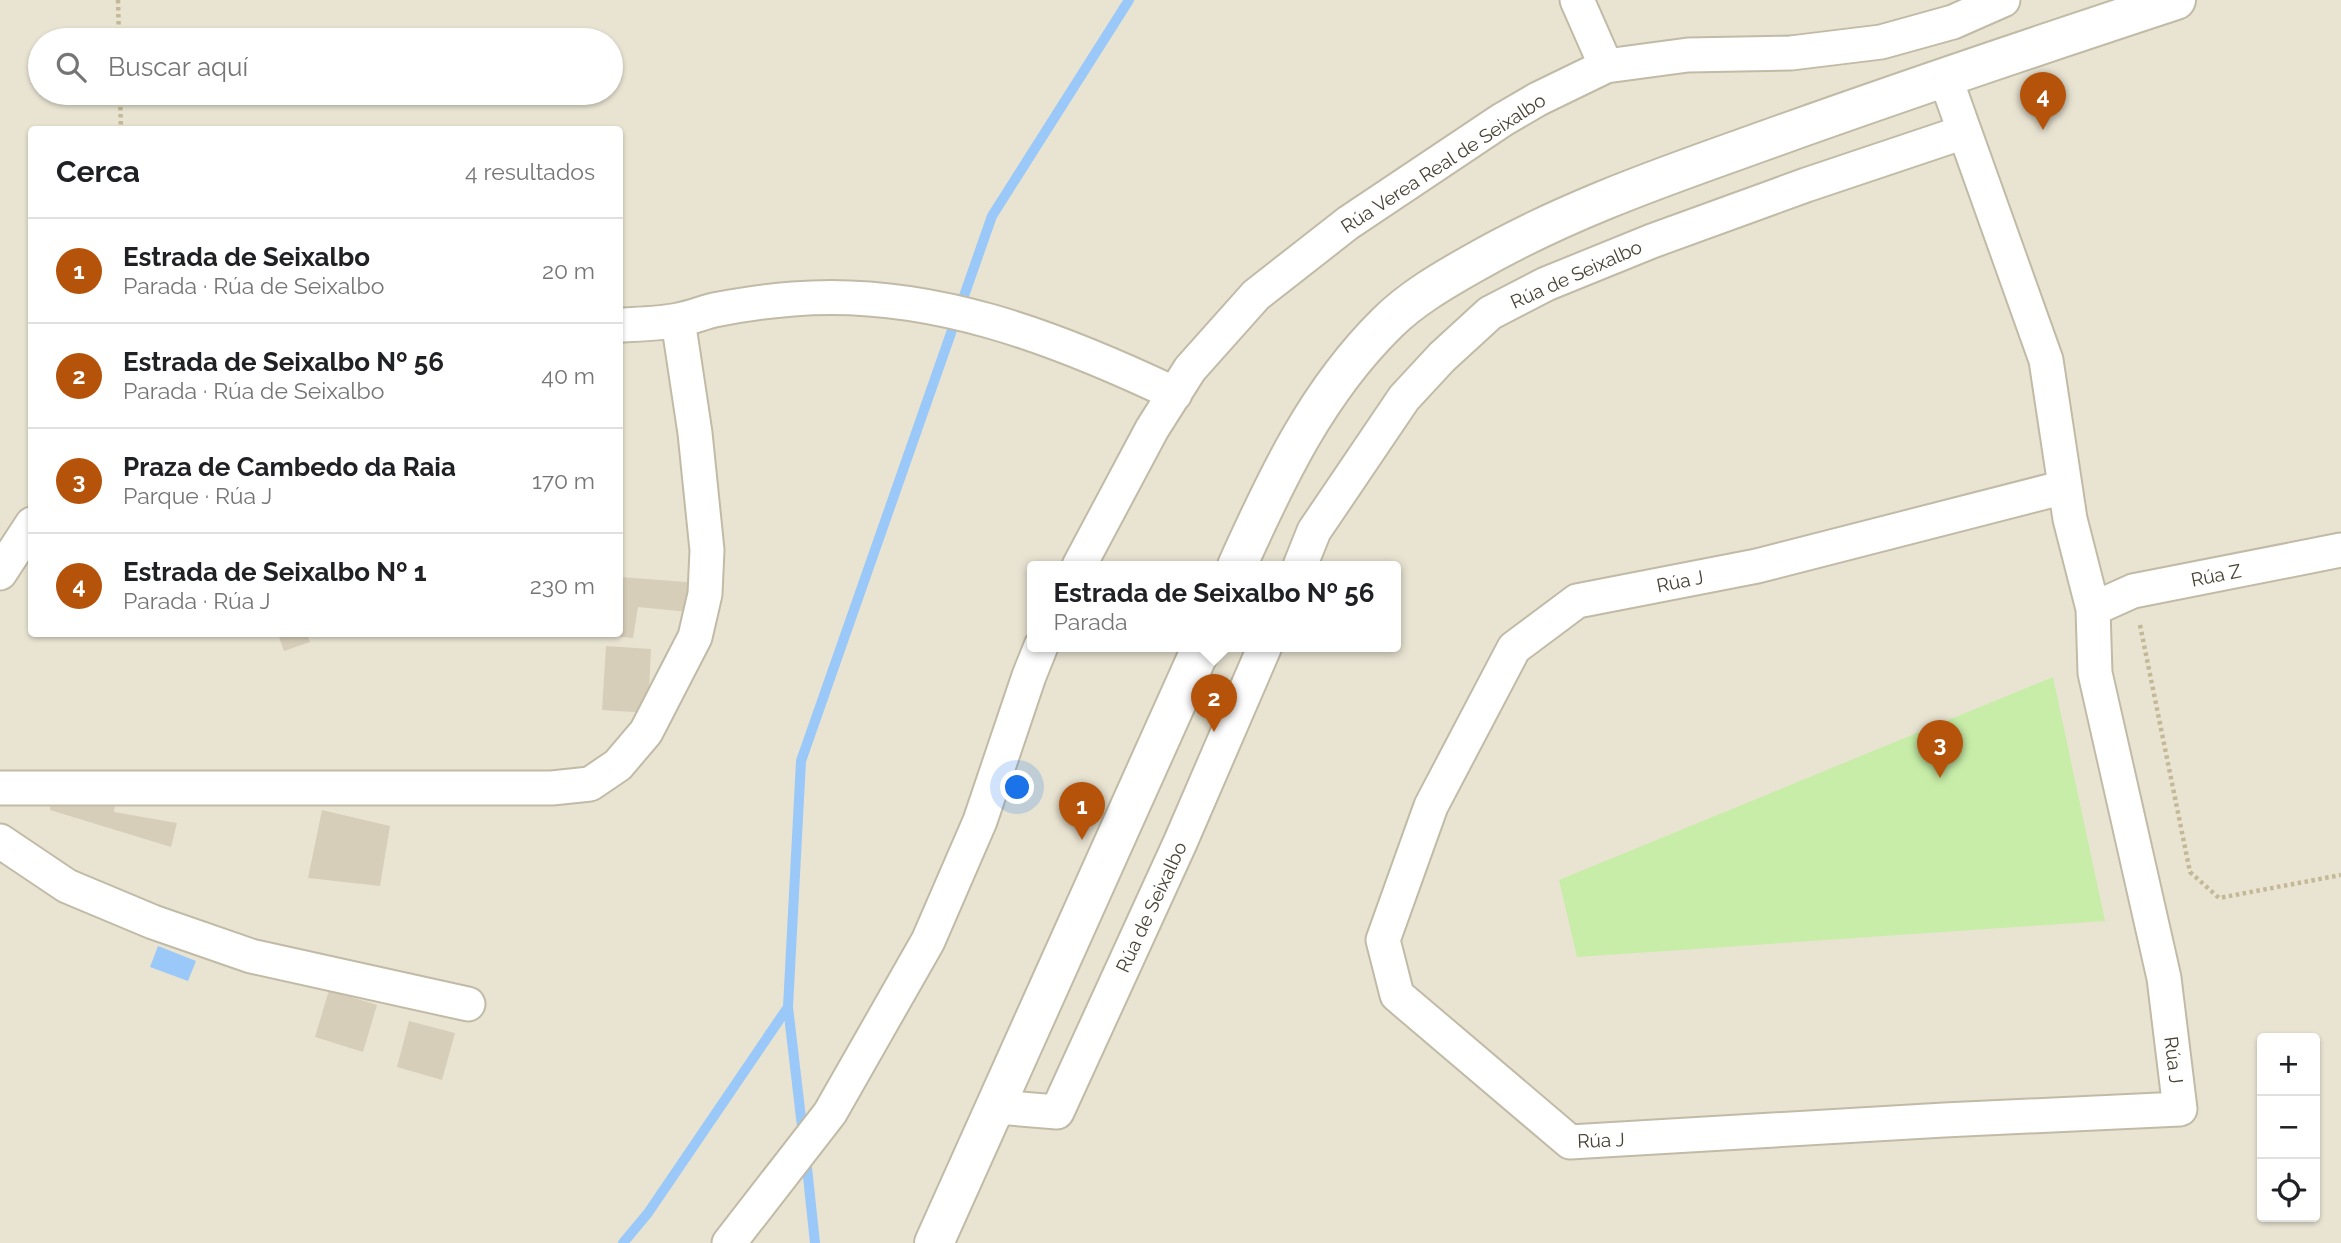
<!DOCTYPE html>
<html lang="es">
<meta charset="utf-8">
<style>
:root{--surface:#fff;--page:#f2f2f2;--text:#202124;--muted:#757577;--line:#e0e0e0;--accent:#b45309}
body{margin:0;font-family:Raleway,sans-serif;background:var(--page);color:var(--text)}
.controls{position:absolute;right:21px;bottom:21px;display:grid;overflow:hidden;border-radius:7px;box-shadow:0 2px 5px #0004}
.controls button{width:63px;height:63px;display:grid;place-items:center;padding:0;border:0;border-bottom:2px solid var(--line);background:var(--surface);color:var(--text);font:35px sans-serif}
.you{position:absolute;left:1018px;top:788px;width:24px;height:24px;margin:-18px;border:5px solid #fff;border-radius:50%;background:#1a73e8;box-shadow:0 0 0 10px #1a73e833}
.badge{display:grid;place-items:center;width:46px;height:46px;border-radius:50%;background:var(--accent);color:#fff;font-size:23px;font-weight:700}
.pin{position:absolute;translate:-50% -58px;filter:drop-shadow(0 2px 4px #0008)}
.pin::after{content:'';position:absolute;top:37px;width:24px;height:21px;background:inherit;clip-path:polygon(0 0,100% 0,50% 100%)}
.popup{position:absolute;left:1027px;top:561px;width:374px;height:91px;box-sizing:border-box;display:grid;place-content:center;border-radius:7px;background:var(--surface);filter:drop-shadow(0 2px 5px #0005);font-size:23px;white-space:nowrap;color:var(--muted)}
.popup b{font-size:26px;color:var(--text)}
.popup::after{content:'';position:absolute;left:50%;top:100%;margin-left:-14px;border:14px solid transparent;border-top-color:var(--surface)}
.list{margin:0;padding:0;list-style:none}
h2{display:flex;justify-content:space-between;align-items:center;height:91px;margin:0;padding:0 28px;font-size:30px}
h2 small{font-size:23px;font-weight:400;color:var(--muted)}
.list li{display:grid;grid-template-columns:46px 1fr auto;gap:21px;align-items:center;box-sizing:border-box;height:105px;padding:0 28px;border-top:2px solid var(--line)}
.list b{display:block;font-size:26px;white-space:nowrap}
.list p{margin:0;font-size:23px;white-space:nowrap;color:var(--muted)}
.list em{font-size:23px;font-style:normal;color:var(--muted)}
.icon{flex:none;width:38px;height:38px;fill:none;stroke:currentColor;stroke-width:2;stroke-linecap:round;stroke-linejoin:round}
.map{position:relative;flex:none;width:2341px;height:1243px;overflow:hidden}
.search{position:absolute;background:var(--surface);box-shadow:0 2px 5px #0004;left:28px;top:28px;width:595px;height:77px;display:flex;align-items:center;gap:18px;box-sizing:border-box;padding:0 24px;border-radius:38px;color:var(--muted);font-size:26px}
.panel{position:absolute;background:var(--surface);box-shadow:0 2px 5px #0004;left:28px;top:126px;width:595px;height:511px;border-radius:7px}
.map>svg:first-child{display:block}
.residential{fill:#e9e4d2;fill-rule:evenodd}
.green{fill:#c7eda8}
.water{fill:#9ac8f8}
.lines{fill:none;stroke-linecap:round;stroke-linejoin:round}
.stream{stroke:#9ac8f8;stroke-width:10}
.building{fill:#d7ceb9}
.minor-casing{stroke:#c1baa6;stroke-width:37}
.tertiary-casing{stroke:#c1baa6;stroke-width:42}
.path{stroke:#c4b896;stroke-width:4.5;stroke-dasharray:3.5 3.5;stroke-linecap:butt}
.minor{stroke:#fff;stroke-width:33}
.tertiary{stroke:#fff;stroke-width:38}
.labels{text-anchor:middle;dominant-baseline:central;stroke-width:5;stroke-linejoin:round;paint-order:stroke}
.street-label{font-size:19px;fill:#474233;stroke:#fff}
</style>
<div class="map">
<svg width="2341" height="1243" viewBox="0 0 2341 1243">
<rect width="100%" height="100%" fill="#f4f1e5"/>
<!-- residential -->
<path class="residential" d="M0,0H2341V1243H0ZM40,40H611V93H40ZM32,130H620V634H32ZM1032,566H1396V646H1032ZM2262,1038H2315V1217H2262Z"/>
<!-- green -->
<path class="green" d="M2053,677L2105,921L1577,957L1559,880Z"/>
<!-- water -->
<path class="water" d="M158,946L196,961L188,981L150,967Z"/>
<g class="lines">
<!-- stream -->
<path class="stream" d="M803,1135L788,1007L801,761L992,216L1129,0
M806,1158L815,1243
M623,1243L648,1213L788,1007"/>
</g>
<!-- building -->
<path class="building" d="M620,577L700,583L698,613L638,607L633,638L603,635V634H620Z
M278,634H307L310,642L284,651Z
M606,646L651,649L648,713L602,710Z
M51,793L116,797L114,812L177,823L171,847L50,810Z
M322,810L390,826L380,886L308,878Z
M329,990L377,1005L363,1052L315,1037Z
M409,1021L455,1033L442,1080L397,1067Z"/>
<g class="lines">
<!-- minor casing -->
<g class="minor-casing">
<path id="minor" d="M1577,0L1606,66
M1945,77L2046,360L2070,519L2093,609L2095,673L2164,978L2180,1109L1944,1120L1570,1142L1397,995L1383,940L1431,806L1514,648L1577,601L1757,566L2065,487
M620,325C639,324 659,324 678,320C690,318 702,313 714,310C740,305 766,301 793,299C928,288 1055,337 1175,394
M1079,566L1152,429L1190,369L1256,295L1348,223L1502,120L1538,99L1606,66L1688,55L1791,53L1881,42L1953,22L2003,0
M1300,566L1314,531L1404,398L1442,357L1490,313L1546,284L1652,241L1806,185L1964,132
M0,573L32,524
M2093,609L2133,591L2341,550
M0,788H552L590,784L618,765L646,732L695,637L705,594L707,550L695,433L678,320
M0,841L67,886L153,922L251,956L468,1004
M997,1107L1057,1112L1180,843L1265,646
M729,1243L830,1113L928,941L980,821L1029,676L1041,646"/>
</g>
<!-- tertiary casing -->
<g class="tertiary-casing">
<path id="tertiary" d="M1237,566C1277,477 1317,392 1387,323C1411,299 1442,281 1472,264C1557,215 1648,182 1741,149C1885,97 2030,48 2176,0
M934,1243L1202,646"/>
</g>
<!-- path -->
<path class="path" d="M118,0L119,40
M120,93L121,130
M2140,625L2190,872L2219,898L2341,875"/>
<!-- minor -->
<use href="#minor" class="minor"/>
<!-- tertiary -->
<use href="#tertiary" class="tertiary"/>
</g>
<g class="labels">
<!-- street labels -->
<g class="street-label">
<text transform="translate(1443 163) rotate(-33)">Rúa Verea Real de Seixalbo</text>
<text transform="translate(1576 274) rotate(-24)">Rúa de Seixalbo</text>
<text transform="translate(2216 575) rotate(-11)">Rúa Z</text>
<text transform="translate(1680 581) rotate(-11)">Rúa J</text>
<text transform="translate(1151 907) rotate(-65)">Rúa de Seixalbo</text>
<text transform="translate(2174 1060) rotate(83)">Rúa J</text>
<text transform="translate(1601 1140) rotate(-2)">Rúa J</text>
</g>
</g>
</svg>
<div class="controls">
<button>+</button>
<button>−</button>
<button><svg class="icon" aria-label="locate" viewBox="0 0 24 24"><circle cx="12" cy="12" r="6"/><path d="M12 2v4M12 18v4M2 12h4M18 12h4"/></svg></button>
</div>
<div class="you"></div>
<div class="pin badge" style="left:1082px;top:840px">1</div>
<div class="pin badge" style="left:1214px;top:732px">2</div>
<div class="popup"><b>Estrada de Seixalbo Nº 56</b>Parada</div>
<div class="pin badge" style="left:1940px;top:778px">3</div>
<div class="pin badge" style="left:2043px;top:130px">4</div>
<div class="search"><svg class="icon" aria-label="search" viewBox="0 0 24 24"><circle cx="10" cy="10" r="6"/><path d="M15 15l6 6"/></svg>Buscar aquí</div>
<section class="panel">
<h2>Cerca<small>4 resultados</small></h2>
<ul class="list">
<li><span class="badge">1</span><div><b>Estrada de Seixalbo</b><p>Parada · Rúa de Seixalbo</p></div><em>20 m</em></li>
<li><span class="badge">2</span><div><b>Estrada de Seixalbo Nº 56</b><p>Parada · Rúa de Seixalbo</p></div><em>40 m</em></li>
<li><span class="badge">3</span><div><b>Praza de Cambedo da Raia</b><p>Parque · Rúa J</p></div><em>170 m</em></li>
<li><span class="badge">4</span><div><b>Estrada de Seixalbo Nº 1</b><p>Parada · Rúa J</p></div><em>230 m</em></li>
</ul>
</section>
</div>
